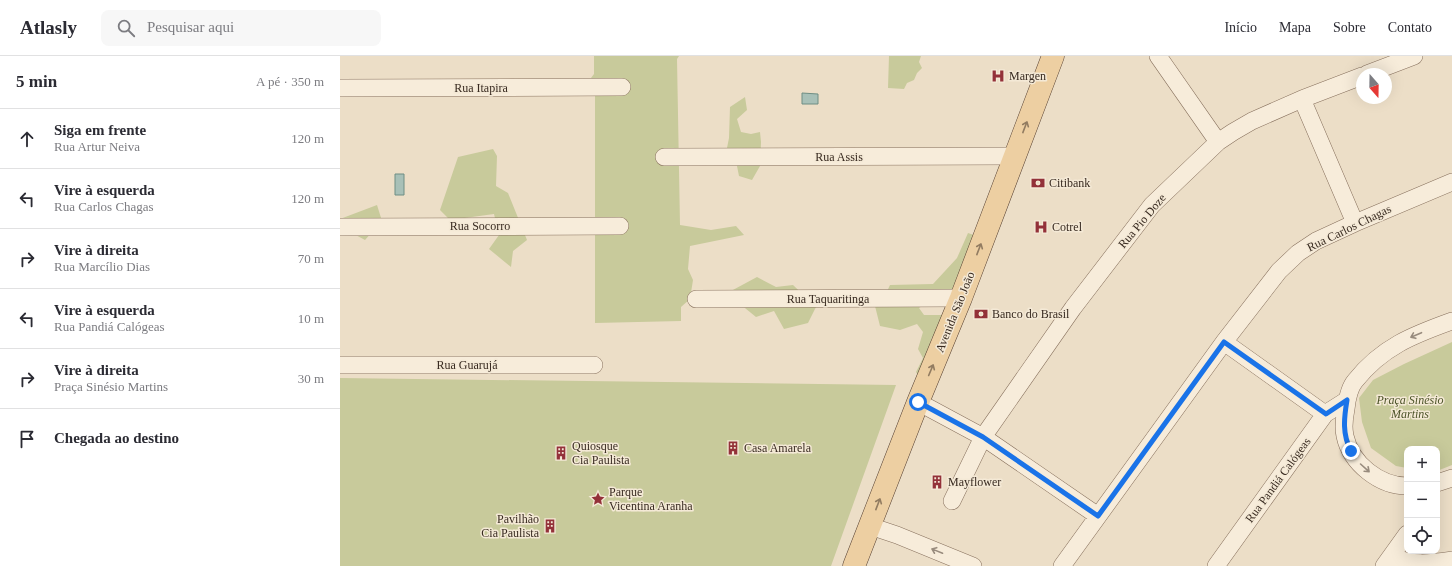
<!DOCTYPE html>
<html lang="pt">
<meta charset="utf-8">
<style>
:root{--surface:#fff;--page:#f7f7f7;--text:#2b2b33;--muted:#7c7c81;--line:#e1e1e2}
body{margin:0;font-family:Georgia,serif;background:var(--page);color:var(--text)}
.controls{position:absolute;right:12px;bottom:12px;display:grid;overflow:hidden;border-radius:8px;box-shadow:0 4px 16px #0002}
.controls button{width:36px;height:36px;display:grid;place-items:center;padding:0;border:0;border-bottom:1px solid var(--line);background:var(--surface);color:var(--text);font:20px sans-serif}
.compass{position:absolute;left:1016px;top:12px;width:36px;height:36px;border-radius:50%;background:var(--surface);box-shadow:0 4px 16px #0002;rotate:160deg}
.stop{position:absolute;width:12px;height:12px;margin:-9px;border:3px solid #1a73e8;border-radius:50%;background:#fff}
.stop.end{background:#1a73e8;border-color:#fff;box-shadow:0 1px 4px #0008}
.list{margin:0;padding:0;list-style:none}
h2{display:flex;justify-content:space-between;align-items:center;height:52px;margin:0;padding:0 16px;font-size:17px}
h2 small{font-size:13px;font-weight:400;color:var(--muted)}
.list li{display:grid;grid-template-columns:26px 1fr auto;gap:12px;align-items:center;box-sizing:border-box;height:60px;padding:0 16px;border-top:1px solid var(--line)}
.list b{display:block;font-size:15px;white-space:nowrap}
.list p{margin:0;font-size:13px;white-space:nowrap;color:var(--muted)}
.list em{font-size:13px;font-style:normal;color:var(--muted)}
.icon{flex:none;width:22px;height:22px;fill:none;stroke:currentColor;stroke-width:2;stroke-linecap:round;stroke-linejoin:round}
.map{position:relative;flex:none;width:1112px;height:510px;overflow:hidden}
header{display:flex;align-items:center;gap:24px;box-sizing:border-box;height:56px;padding:0 20px;background:var(--surface);border-bottom:1px solid var(--line)}
header strong{font-size:19px}
nav{display:flex;gap:22px;margin-inline-start:auto;font-size:14px}
.search{width:280px;height:36px;background:var(--page);display:flex;align-items:center;gap:10px;box-sizing:border-box;padding:0 14px;border-radius:8px;color:var(--muted);font-size:15px}
main{display:flex}
aside{flex:1;background:var(--surface)}
.map>svg:first-child{display:block}
.green{fill:#c8ca9b}
.water{fill:#a8c0b7;stroke:#6f8e84}
.lines{fill:none;stroke-linecap:round;stroke-linejoin:round}
.minor-casing{stroke:#87705d;stroke-width:18}
.major-casing{stroke:#553f31;stroke-width:23}
.minor{stroke:#f7ecda;stroke-width:17}
.major{stroke:#edcfa2;stroke-width:22}
.oneway{stroke:#927c61}
.oneway2{stroke:#988b7d}
.route{stroke:#1a73e8;stroke-width:5}
.labels{text-anchor:middle;dominant-baseline:central;stroke-width:3;stroke-linejoin:round;paint-order:stroke}
.poi-label{font-size:12px;fill:#382a20;stroke:#f4e9d6;text-anchor:start}
.street-label{font-size:12px;fill:#382a20;stroke:#f4e9d6}
.park-label{font-size:12px;font-style:italic;fill:#4c5328;stroke:#f4e9d6}
</style>
<header>
<strong>Atlasly</strong>
<div class="search"><svg class="icon" aria-label="search" viewBox="0 0 24 24"><circle cx="10" cy="10" r="6"/><path d="M15 15l6 6"/></svg>Pesquisar aqui</div>
<nav><a>Início</a><a>Mapa</a><a>Sobre</a><a>Contato</a></nav>
</header>
<main>
<aside>
<h2>5 min<small>A pé · 350 m</small></h2>
<ul class="list">
<li><svg class="icon" aria-label="ahead" viewBox="0 0 24 24"><path d="M12 20V5M6 11l6-6 6 6"/></svg><div><b>Siga em frente</b><p>Rua Artur Neiva</p></div><em>120 m</em></li>
<li><svg class="icon" aria-label="left" viewBox="0 0 24 24"><path d="M17 20v-9H6M10 6l-5 5 5 5"/></svg><div><b>Vire à esquerda</b><p>Rua Carlos Chagas</p></div><em>120 m</em></li>
<li><svg class="icon" aria-label="right" viewBox="0 0 24 24"><path d="M7 20v-9h11M14 6l5 5-5 5"/></svg><div><b>Vire à direita</b><p>Rua Marcílio Dias</p></div><em>70 m</em></li>
<li><svg class="icon" aria-label="left" viewBox="0 0 24 24"><path d="M17 20v-9H6M10 6l-5 5 5 5"/></svg><div><b>Vire à esquerda</b><p>Rua Pandiá Calógeas</p></div><em>10 m</em></li>
<li><svg class="icon" aria-label="right" viewBox="0 0 24 24"><path d="M7 20v-9h11M14 6l5 5-5 5"/></svg><div><b>Vire à direita</b><p>Praça Sinésio Martins</p></div><em>30 m</em></li>
<li><svg class="icon" aria-label="arrive" viewBox="0 0 24 24"><path d="M6 21V4h12l-3 4 3 4H6"/></svg><div><b>Chegada ao destino</b></div></li>
</ul>
</aside>
<div class="map">
<svg width="1112" height="510" viewBox="0 0 1112 510">
<rect width="100%" height="100%" fill="#ecdec7"/>
<!-- green -->
<path class="green" d="M254,0H339L337,3L340,169L371,174L396,170L404,179L350,190L348,213L353,224L350,243L341,251V265L255,267V26L251,22L254,18Z
M549,0H581L579,6L582,12L577,17L574,24L567,27L564,33L548,32Z
M405,41L407,54L397,63L401,76L411,78L420,76L421,86L420,110L412,124L399,120L397,110L400,99L386,97L389,82L390,51Z
M153,93L157,100L156,130L168,137L187,184L173,195L171,211L149,193L159,179L154,158L110,164L100,154L118,101Z
M37,149L42,165L25,184L12,177L0,163Z
M628,177L646,183L625,211L609,239L591,244L579,252L584,259H605L606,284L592,281L581,324L576,316L583,302L578,293L583,276L577,268L560,274L540,270L534,246L543,244L550,229L593,228L617,202Z
M417,221L436,231L453,229L476,251L468,267L444,273L434,255L416,261L400,248L378,242Z
M1112,286V409L1097,415V393H1067V412L1056,410L1031,392L1022,366L1019,342L1033,324L1064,308Z
M0,322L556,329L491,510H0Z"/>
<!-- water -->
<path class="water" d="M462,37L478,38V48H462Z
M64,118V139H55V118Z"/>
<g class="lines">
<!-- minor casing -->
<g class="minor-casing">
<path id="minor" d="M818,0L878,86
M1027,18L1074,0
M0,32L282,31
M962,43L1015,167
M324,101L674,100
M0,171L280,170
M356,243L621,242
M884,286L985,358
M0,309H254
M578,346L643,381L758,460
M1097,427L1112,422
M1067,430C1040,430 1011,408 1005,380C1003,371 1004,363 1006,353C1007,344 1009,332 1015,325C1042,291 1073,279 1112,265
M612,445L643,381L733,252L812,149L878,86L893,76L912,65L962,43L1022,20
M530,470L557,479L633,510
M1052,500C1071,510 1091,507 1112,504
M722,510L884,286L939,215L958,197L976,185L1015,167L1112,126
M876,510L985,358L1007,344
M1044,510L1067,478"/>
</g>
<!-- major casing -->
<g class="major-casing">
<path id="major" d="M514,510L578,346L621,242L713,0"/>
</g>
<!-- minor -->
<use href="#minor" class="minor"/>
<!-- major -->
<use href="#major" class="major"/>
</g>
<!-- one-way arrows -->
<defs><path id="oneway-shaft" d="M-6 0H5M1.5-3L5.5 0L1.5 3" fill="none" stroke-width="1.6" stroke-linecap="round" stroke-linejoin="round"/></defs>
<g class="oneway">
<use href="#oneway-shaft" transform="translate(685 71) rotate(-69)"/>
<use href="#oneway-shaft" transform="translate(639 193) rotate(-69)"/>
<use href="#oneway-shaft" transform="translate(591 314) rotate(-67)"/>
<use href="#oneway-shaft" transform="translate(538 448) rotate(-69)"/>
</g>
<g class="oneway2">
<use href="#oneway-shaft" transform="translate(1076 279) rotate(157)"/>
<use href="#oneway-shaft" transform="translate(1025 412) rotate(42)"/>
<use href="#oneway-shaft" transform="translate(597 495) rotate(-158)"/>
</g>
<g class="lines">
<!-- route -->
<path class="route" d="M578,346L643,381L758,460L884,286L986,358L1007,344C1004,362 1002,378 1011,395"/>
</g>
<!-- icons -->
<defs>
<g id="hospital-bare" transform="scale(1.08)"><path d="M-5-5h3v3.5h4V-5h3V5h-3V1.5h-4V5h-3Z" fill="#933139" stroke="#f4e9d6" stroke-width="2.5" paint-order="stroke"/></g>
<g id="bank-bare" transform="scale(1.08)"><path d="M-6-4H6V4H-6ZM0-2.3a2.3 2.3 0 1 0 0 4.6a2.3 2.3 0 1 0 0-4.6Z" fill="#933139" stroke="#f4e9d6" stroke-width="2.5" paint-order="stroke"/></g>
<g id="building-bare" transform="scale(1.08)"><path d="M-4-6H4V6H1V3H-1V6H-4ZM-2.5-4.3h1.7v1.8h-1.7ZM.8-4.3h1.7v1.8H.8ZM-2.5-1h1.7V.8h-1.7ZM.8-1h1.7V.8H.8Z" fill="#933139" stroke="#f4e9d6" stroke-width="2.5" paint-order="stroke"/></g>
<g id="sight-bare" transform="scale(1.08)"><path d="M0-6L1.8-2.2L6-1.7L2.9 1.2L3.7 5.4L0 3.3L-3.7 5.4L-2.9 1.2L-6-1.7L-1.8-2.2Z" fill="#933139" stroke="#f4e9d6" stroke-width="2.5" paint-order="stroke"/></g>
</defs>
<g fill-rule="evenodd">
<use href="#hospital-bare" x="658" y="20"/>
<use href="#bank-bare" x="698" y="127"/>
<use href="#hospital-bare" x="701" y="171"/>
<use href="#bank-bare" x="641" y="258"/>
<use href="#building-bare" x="393" y="392"/>
<use href="#building-bare" x="221" y="397"/>
<use href="#building-bare" x="597" y="426"/>
<use href="#sight-bare" x="258" y="443"/>
<use href="#building-bare" x="210" y="470"/>
</g>
<g class="labels">
<!-- poi labels -->
<g class="poi-label">
<text x="669" y="20">Margen</text>
<text x="709" y="127">Citibank</text>
<text x="712" y="171">Cotrel</text>
<text x="652" y="258">Banco do Brasil</text>
<text x="232" y="390">Quiosque<tspan x="232" dy="14">Cia Paulista</tspan></text>
<text x="404" y="392">Casa Amarela</text>
<text x="608" y="426">Mayflower</text>
<text x="269" y="436">Parque<tspan x="269" dy="14">Vicentina Aranha</tspan></text>
<text x="199" y="463" text-anchor="end">Pavilhão<tspan x="199" dy="14">Cia Paulista</tspan></text>
</g>
<!-- street labels -->
<g class="street-label">
<text x="141" y="32">Rua Itapira</text>
<text x="499" y="101">Rua Assis</text>
<text transform="translate(802 165) rotate(-50)">Rua Pio Doze</text>
<text x="140" y="170">Rua Socorro</text>
<text transform="translate(1009 172) rotate(-26)">Rua Carlos Chagas</text>
<text x="488" y="243">Rua Taquaritinga</text>
<text transform="translate(615 256) rotate(-68)">Avenida São João</text>
<text x="127" y="309">Rua Guarujá</text>
<text transform="translate(938 424) rotate(-54)">Rua Pandiá Calógeas</text>
</g>
<!-- park labels -->
<g class="park-label">
<text x="1070" y="344">Praça Sinésio<tspan x="1070" dy="14">Martins</tspan></text>
</g>
</g>
</svg>
<div class="controls">
<button>+</button>
<button>−</button>
<button><svg class="icon" aria-label="locate" viewBox="0 0 24 24"><circle cx="12" cy="12" r="6"/><path d="M12 2v4M12 18v4M2 12h4M18 12h4"/></svg></button>
</div>
<svg class="compass" viewBox="-18 -18 36 36"><path d="M0-13l5 13h-10z" fill="#e53935"/><path d="M0 13l5-13h-10z" fill="#7c7c81"/></svg>
<div class="stop" style="left:578px;top:346px"></div>
<div class="stop end" style="left:1011px;top:395px"></div>
</div>
</main>
